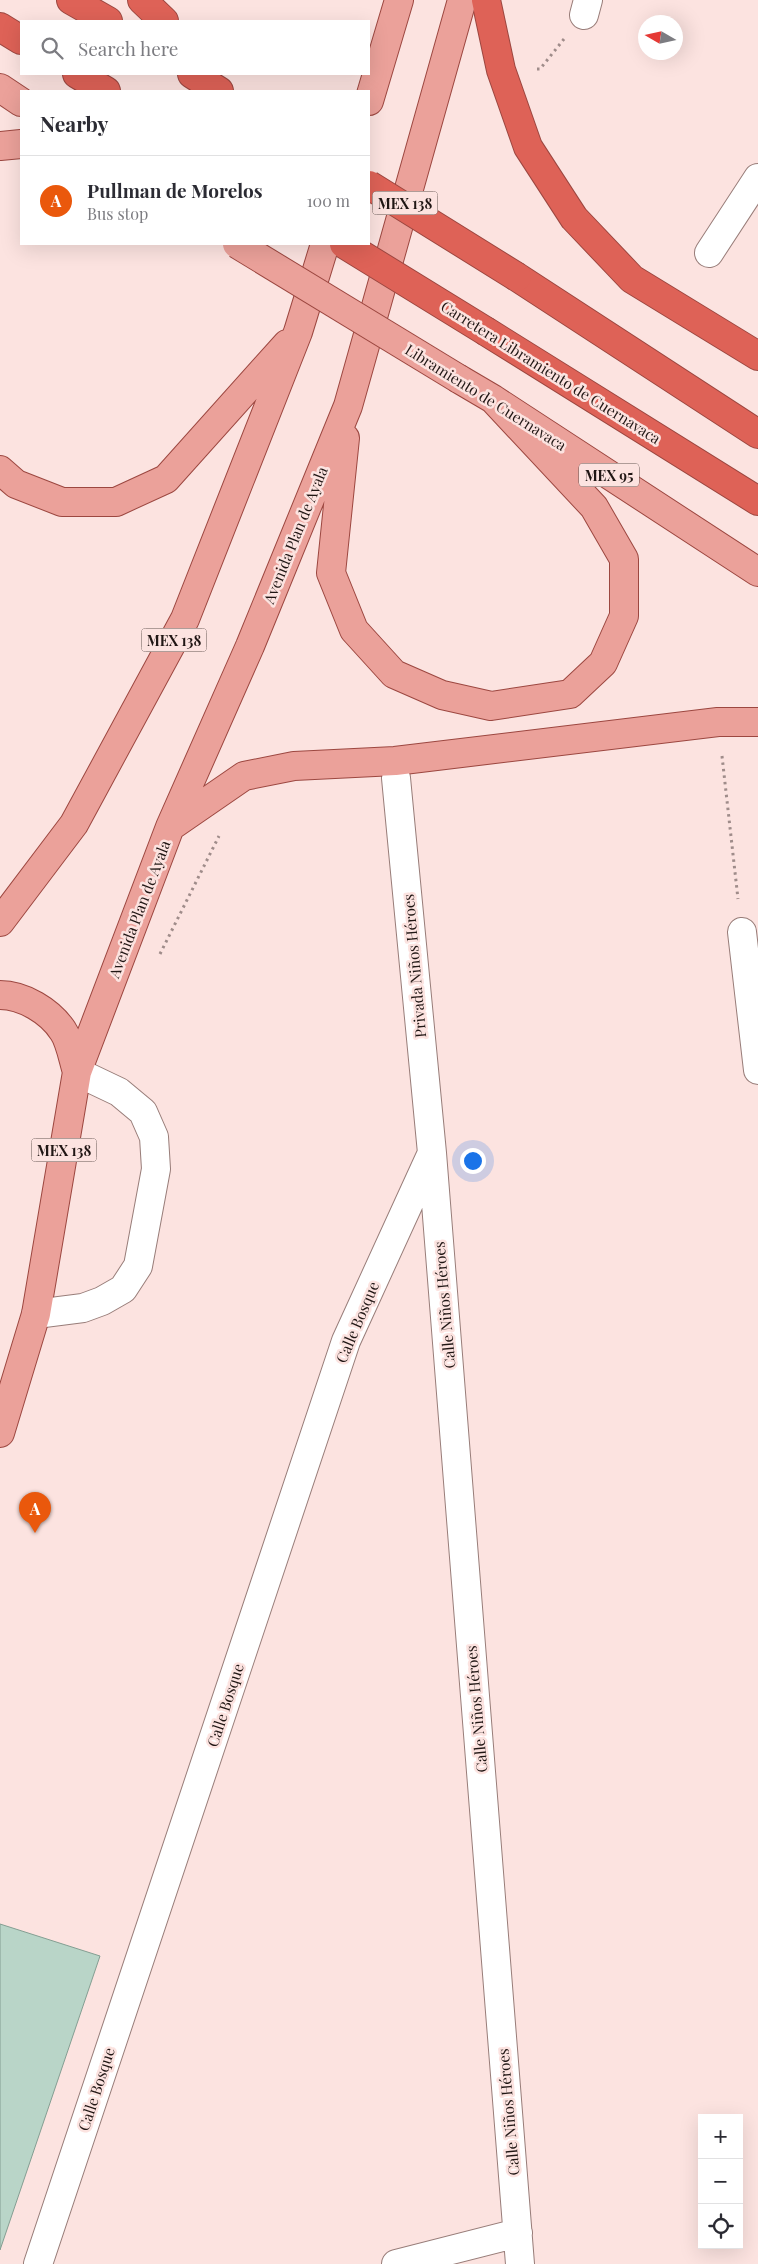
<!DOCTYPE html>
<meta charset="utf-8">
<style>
:root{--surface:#fff;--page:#f2f2f3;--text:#2b2b33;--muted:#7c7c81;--line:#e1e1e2;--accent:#ea580c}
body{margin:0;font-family:"Playfair Display",serif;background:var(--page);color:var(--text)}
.controls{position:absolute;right:15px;bottom:15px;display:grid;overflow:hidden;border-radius:0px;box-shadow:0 5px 20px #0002}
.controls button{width:45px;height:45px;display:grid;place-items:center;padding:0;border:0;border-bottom:1px solid var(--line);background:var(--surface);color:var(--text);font:25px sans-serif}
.compass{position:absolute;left:638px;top:15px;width:45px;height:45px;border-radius:50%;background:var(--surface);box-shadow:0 5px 20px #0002;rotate:279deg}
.you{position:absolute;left:472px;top:1160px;width:18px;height:18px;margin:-12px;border:4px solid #fff;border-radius:50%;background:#1a73e8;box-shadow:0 0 0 8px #1a73e833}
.badge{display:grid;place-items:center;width:32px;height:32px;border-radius:50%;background:var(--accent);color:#fff;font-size:16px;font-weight:700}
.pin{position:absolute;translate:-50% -41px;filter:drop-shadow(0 1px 2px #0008)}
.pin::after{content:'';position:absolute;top:26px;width:18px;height:15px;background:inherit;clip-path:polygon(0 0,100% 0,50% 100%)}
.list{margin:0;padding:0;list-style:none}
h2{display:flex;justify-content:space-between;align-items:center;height:65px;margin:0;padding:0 20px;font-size:21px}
h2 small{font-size:16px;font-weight:400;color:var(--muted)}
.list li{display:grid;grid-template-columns:32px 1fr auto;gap:15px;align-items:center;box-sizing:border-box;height:90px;padding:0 20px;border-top:1px solid var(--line)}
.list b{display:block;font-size:19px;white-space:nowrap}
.list p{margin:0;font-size:16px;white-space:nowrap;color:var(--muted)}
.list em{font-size:16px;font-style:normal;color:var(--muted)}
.icon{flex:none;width:28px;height:28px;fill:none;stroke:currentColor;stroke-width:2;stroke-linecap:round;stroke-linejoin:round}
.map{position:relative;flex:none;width:758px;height:2264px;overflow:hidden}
.search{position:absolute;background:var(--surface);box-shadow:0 5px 20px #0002;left:20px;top:20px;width:350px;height:55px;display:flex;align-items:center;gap:12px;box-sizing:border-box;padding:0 18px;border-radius:0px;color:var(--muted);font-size:19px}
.panel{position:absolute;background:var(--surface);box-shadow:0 5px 20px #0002;left:20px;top:90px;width:350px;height:155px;border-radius:0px}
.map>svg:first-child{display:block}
.building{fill:#b9d5c8;stroke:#849e92}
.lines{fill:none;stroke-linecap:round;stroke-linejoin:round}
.minor-casing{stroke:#987d79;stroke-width:30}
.major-casing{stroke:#9c4740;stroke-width:30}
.highway-casing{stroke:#9c4740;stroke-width:30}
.path{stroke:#9f8c8a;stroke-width:3;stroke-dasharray:2.5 4;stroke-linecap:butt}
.minor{stroke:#fff;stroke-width:28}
.major{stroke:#eba19a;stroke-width:28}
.highway{stroke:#de6257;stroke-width:28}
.major-bridge-casing{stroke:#9c4740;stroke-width:30;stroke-linecap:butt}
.highway-bridge-casing{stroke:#9c4740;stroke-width:30;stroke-linecap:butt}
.major-bridge{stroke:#eba19a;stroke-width:28}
.highway-bridge{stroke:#de6257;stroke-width:28}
.labels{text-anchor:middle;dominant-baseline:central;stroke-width:5;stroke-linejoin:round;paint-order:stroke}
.shield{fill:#fce3e0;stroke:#625451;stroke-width:1}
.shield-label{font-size:14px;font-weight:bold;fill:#201614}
.street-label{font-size:15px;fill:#201614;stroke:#fce3e0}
</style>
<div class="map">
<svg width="758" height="2264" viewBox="0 0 758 2264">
<rect width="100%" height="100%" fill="#fce3e0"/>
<!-- building -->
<path class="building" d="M0,1924L100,1956L0,2250Z"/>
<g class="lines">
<!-- minor casing -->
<g class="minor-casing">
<path id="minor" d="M584,15L588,0
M709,253L758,178
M396,778L432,1153L520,2264
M742,932L758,1070
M36,1314L83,1308L102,1301L123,1289L138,1266L156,1169L154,1137L143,1112L119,1092L77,1072
M38,2264L346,1341L431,1155
M396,2264L518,2233"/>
</g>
<!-- major casing -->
<g class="major-casing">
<path id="major" d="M0,88L21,102
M369,101L399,0
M0,146L21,144
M459,379L493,399L758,572
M345,438L331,573L354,630L394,674L442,695L491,706L570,694L603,663L624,616V559L594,507L493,399
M0,470L16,484L62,502H116L166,479L287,344
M170,827L244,776L294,766L395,761L718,722H758
M0,922L74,824L185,619L298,332L325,244
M0,995C23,995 50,1011 63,1031C70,1041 73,1059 77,1072
M0,1433L36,1314L77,1072L170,827L250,646L348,406L462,0"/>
</g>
<!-- highway casing -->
<g class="highway-casing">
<path id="highway" d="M71,0L108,21
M142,0L164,21
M486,0L501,70L528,147L574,218L632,279L758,356
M0,27L21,40
M77,74L106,91
M192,74L219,91
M517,277L758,434
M487,332L758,501"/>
</g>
<!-- path -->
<path class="path" d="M537,69H540L564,39
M722,756L738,899
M160,954L219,836"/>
<!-- minor -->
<use href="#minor" class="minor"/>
<!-- major -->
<use href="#major" class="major"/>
<!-- highway -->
<use href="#highway" class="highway"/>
<!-- major-bridge casing -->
<g class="major-bridge-casing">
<path id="major-bridge" d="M237,244L459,379"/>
</g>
<!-- highway-bridge casing -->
<g class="highway-bridge-casing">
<path id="highway-bridge" d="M369,185L517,277
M344,244L487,332"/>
</g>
<!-- major-bridge -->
<use href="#major-bridge" class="major-bridge"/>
<!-- highway-bridge -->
<use href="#highway-bridge" class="highway-bridge"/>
</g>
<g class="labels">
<!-- shield labels -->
<g class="shield">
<rect x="372.5" y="191.5" width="65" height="23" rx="4"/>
<rect x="579" y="463.5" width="60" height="23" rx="4"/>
<rect x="141.5" y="628.5" width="65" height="23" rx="4"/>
<rect x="31.5" y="1138.5" width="65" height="23" rx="4"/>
</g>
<g class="shield-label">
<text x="405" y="203">MEX 138</text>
<text x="609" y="475">MEX 95</text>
<text x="174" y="640">MEX 138</text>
<text x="64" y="1150">MEX 138</text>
</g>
<!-- street labels -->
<g class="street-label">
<text transform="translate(551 372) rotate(32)">Carretera Libramiento de Cuernavaca</text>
<text transform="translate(486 397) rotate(32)">Libramiento de Cuernavaca</text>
<text transform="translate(295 535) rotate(-68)">Avenida Plan de Ayala</text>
<text transform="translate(139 909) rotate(-69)">Avenida Plan de Ayala</text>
<text transform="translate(414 966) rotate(-95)">Privada Niños Héroes</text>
<text transform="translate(444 1305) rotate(-95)">Calle Niños Héroes</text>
<text transform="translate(357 1322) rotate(-67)">Calle Bosque</text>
<text transform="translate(225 1705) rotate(-72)">Calle Bosque</text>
<text transform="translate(476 1709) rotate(-95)">Calle Niños Héroes</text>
<text transform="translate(96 2089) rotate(-72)">Calle Bosque</text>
<text transform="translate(508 2112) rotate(-95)">Calle Niños Héroes</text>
</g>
</g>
</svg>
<div class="controls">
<button>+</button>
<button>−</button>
<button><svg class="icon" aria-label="locate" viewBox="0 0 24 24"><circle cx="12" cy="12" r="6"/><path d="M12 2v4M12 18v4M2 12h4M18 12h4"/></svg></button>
</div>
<svg class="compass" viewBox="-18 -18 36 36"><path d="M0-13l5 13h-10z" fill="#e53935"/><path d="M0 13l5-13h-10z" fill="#7c7c81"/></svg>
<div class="you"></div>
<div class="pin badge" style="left:35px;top:1533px">A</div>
<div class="search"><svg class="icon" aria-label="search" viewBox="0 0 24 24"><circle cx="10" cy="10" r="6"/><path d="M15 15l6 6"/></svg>Search here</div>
<section class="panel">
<h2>Nearby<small></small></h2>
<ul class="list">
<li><span class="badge">A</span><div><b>Pullman de Morelos</b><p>Bus stop</p></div><em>100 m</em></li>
</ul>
</section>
</div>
